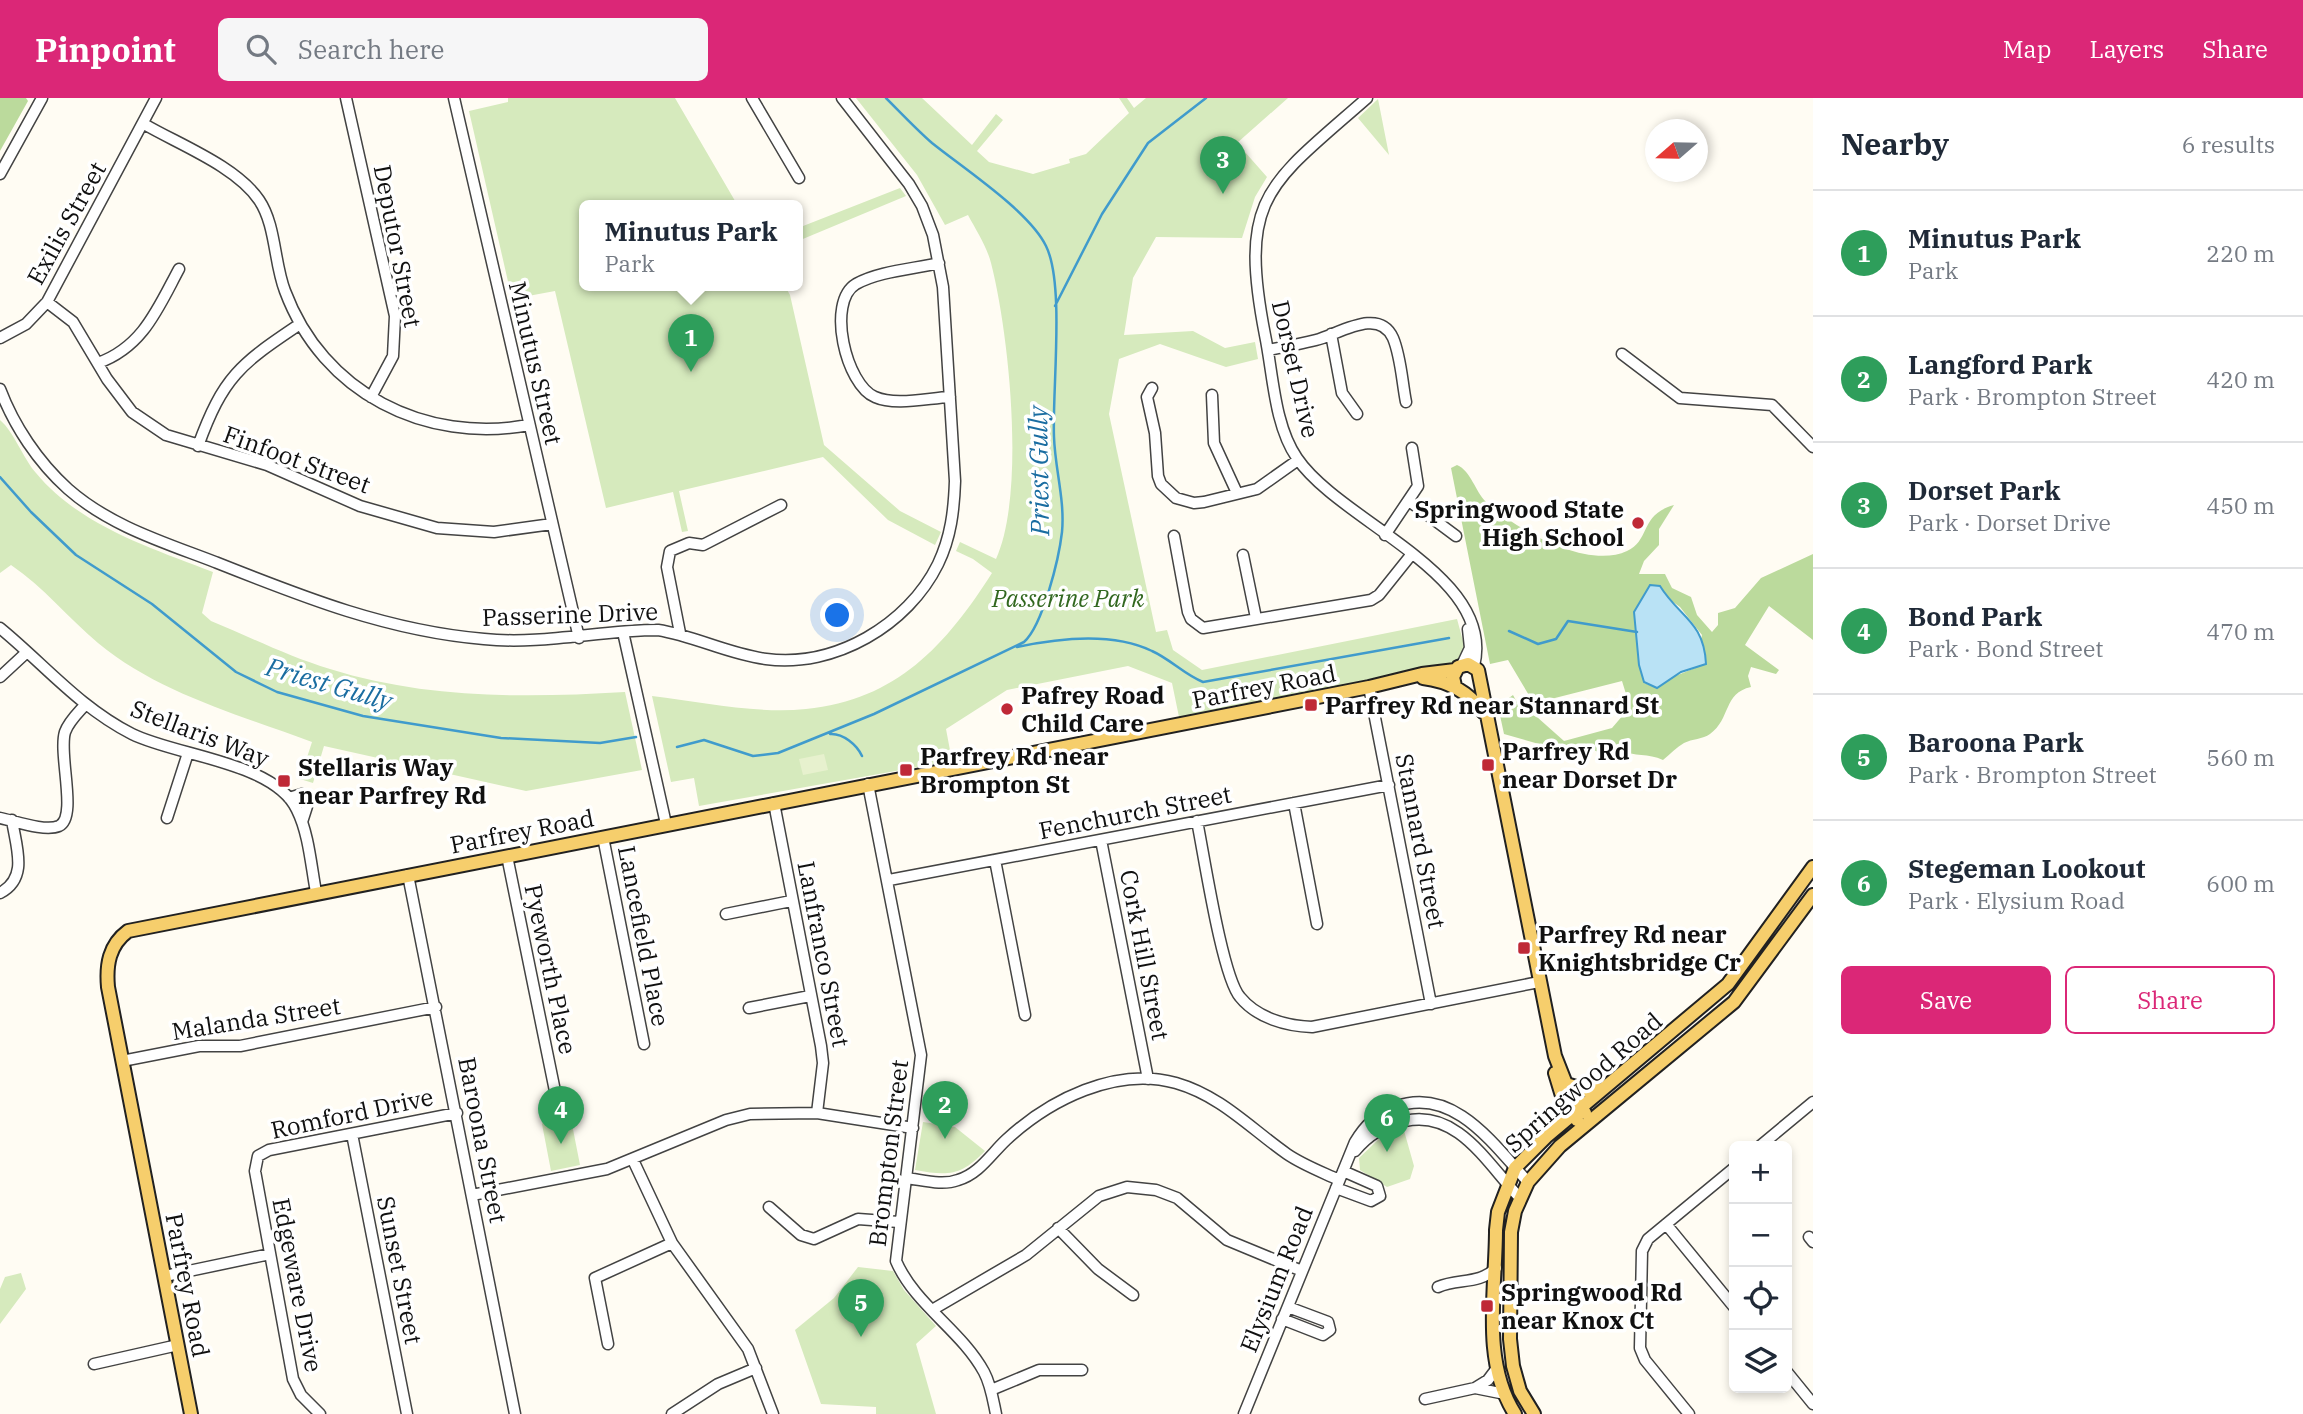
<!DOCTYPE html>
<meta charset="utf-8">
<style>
:root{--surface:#fff;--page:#f6f6f7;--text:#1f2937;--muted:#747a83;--line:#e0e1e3;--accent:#db2777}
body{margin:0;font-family:"IBM Plex Serif",serif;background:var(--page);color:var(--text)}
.controls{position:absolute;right:21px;bottom:21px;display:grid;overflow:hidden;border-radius:10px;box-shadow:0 4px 10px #0003}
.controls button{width:63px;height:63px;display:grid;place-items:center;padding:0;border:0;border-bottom:2px solid var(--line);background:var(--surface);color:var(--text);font:35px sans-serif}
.compass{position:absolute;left:1645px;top:21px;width:63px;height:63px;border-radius:50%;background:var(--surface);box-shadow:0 4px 10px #0003;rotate:250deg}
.you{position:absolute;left:838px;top:518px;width:24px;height:24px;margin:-18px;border:5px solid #fff;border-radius:50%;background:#1a73e8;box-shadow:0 0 0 10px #1a73e833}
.badge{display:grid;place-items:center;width:46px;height:46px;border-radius:50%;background:var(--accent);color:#fff;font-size:23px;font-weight:700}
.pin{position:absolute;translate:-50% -58px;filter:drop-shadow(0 2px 4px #0008)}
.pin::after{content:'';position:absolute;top:37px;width:24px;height:21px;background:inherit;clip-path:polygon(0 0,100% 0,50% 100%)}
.popup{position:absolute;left:579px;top:102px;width:224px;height:91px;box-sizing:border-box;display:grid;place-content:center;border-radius:10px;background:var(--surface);filter:drop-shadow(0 2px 5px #0005);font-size:23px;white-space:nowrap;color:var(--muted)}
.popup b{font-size:26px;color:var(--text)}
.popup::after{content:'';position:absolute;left:50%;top:100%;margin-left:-14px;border:14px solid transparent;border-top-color:var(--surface)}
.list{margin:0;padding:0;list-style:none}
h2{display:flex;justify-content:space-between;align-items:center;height:91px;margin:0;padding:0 28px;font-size:30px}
h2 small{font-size:23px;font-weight:400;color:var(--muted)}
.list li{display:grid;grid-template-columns:46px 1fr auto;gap:21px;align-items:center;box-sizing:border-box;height:126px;padding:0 28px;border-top:2px solid var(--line)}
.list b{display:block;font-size:26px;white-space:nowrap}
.list p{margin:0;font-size:23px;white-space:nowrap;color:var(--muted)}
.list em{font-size:23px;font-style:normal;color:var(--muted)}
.actions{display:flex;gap:14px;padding:21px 28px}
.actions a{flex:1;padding:16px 0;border:2px solid var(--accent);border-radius:10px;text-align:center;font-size:24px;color:var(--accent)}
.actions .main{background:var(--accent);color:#fff}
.icon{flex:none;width:38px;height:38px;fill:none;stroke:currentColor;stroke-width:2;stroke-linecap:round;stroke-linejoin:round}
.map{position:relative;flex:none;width:1813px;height:1316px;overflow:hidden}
header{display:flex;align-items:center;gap:42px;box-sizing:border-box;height:98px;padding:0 35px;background:var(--accent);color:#fff}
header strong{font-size:33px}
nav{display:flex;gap:38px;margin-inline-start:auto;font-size:24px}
.search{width:490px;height:63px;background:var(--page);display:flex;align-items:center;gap:18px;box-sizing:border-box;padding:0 24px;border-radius:10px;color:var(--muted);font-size:26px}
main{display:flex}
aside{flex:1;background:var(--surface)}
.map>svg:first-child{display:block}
.green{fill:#d6eabd}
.forest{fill:#bbda9c;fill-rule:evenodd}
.pitch{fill:#e7f1ce}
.water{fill:#b9e2f5;stroke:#409bcc;stroke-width:2}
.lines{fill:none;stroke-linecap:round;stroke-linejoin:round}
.stream{stroke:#409bcc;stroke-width:2.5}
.minor-casing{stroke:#434343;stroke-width:13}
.major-casing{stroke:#212121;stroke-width:16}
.minor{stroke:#fff;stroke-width:10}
.major{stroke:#f6ce6c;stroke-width:12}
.poi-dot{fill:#bf2937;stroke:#fff;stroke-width:2.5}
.labels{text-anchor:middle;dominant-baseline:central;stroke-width:7;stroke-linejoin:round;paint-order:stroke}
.street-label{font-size:24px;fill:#101010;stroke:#fff}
.poi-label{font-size:24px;font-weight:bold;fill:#101010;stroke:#fff;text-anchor:start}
.park-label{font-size:24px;font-style:italic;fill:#326820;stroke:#fff}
.water-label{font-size:26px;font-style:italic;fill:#1a6da1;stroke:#fff}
</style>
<header>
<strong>Pinpoint</strong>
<div class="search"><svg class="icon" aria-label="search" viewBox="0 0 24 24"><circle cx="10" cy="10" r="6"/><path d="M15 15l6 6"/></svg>Search here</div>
<nav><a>Map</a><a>Layers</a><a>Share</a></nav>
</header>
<main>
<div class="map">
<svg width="1813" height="1316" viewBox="0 0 1813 1316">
<rect width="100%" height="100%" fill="#fffcf3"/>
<!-- green -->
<path class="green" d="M508,0H675L738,108H584V188H785L790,197L824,347L900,413L941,434L935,447L888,422L823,359L679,393L688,433L682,434L673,394L606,410L555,193L512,201L469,13L508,4Z
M856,0H922L972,47L996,16L1003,22L977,53L989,64L1033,76L1070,65L1069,61L1086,56L1129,15L1119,0H1127L1134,10L1146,0H1288L1237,45L1267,79L1255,99L1242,140L1156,139L1133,180L1124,237L1193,233L1225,250L1255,244L1258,261L1226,269L1160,246L1119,261L1109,316L1156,534L1167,532L1173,552L1202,572L1457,521L1466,554L1458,564L1179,619L1172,585L1128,568L1007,592L946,631L952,663L699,708L694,680L671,684L652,598C702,604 756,616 806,611C897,602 946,547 992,475L973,461L956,453L960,444L996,461C1026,395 1009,235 991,165C987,149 976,132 968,117L945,127L917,77Z
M1378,1L1389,57L1358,20Z
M900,90L906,98L798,143V130Z
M0,322C14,334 23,360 36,375C80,428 151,450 213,474L202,515L211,523C250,539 289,559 330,571C426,601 525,600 625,594L642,672L526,693L324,648L313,685L300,681L312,644C240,617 158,595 98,545C68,520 44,489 11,467L0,475Z
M562,1001L570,1016L580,1067L551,1073L542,1026L553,1004Z
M923,1024L955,1029L985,1053C961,1078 948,1078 915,1072Z
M1403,1029L1414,1068L1410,1081L1387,1089L1360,1072L1359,1060L1379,1041Z
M858,1169L893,1173L904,1192L936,1228L916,1246L936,1316H876V1309L821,1306L795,1232L834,1200Z
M21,1175L26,1191L0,1226V1191L5,1179Z"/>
<!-- forest -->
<path class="forest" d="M0,0H26L28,3L0,53Z
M1457,367C1471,373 1475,393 1486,404C1515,431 1587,472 1627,453C1651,442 1639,417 1674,407L1659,431V447L1644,463L1639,476H1665L1672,490L1691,499L1697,517L1712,534L1718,527V515L1735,510L1761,480L1813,456V542L1769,508L1745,547L1779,572L1776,576L1751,569L1748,578L1751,589C1723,595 1731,621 1710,636C1703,641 1692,641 1684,645C1677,649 1670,656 1663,662C1648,655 1635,659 1620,652L1604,657L1594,652L1581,658L1504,636L1498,608L1513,597L1521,612L1537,619L1564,643L1612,630L1630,609L1622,583L1547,602L1530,599L1508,562L1490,566L1451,370ZM1666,499L1680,509L1702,537L1695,570L1668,581L1657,590L1644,585L1639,567L1636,530Z"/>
<!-- pitch -->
<path class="pitch" d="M824,656L828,672L803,677L799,661Z"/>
<!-- water -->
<path class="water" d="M1650,487L1660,488C1679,519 1704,523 1706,566L1681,574L1657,590L1644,584L1639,567L1634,514Z"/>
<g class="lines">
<!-- stream -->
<path class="stream" d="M1055,208L1102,116L1148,45L1206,0
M0,379L31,414L76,457L152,506L236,574L277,594L363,618L501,640L600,645L636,639
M1509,533L1538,546L1556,541L1568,523L1637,534
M1017,549C1059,540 1113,534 1152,553C1170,561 1185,577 1203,584L1449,540
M830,636C843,635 857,647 862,658
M677,649L704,642L753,658L778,655L874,616L1024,544C1043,527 1059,460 1062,434C1065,402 1055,371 1054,339C1052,292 1065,186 1046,148C1029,113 963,70 932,45C916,31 901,15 886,0"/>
<!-- minor casing -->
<g class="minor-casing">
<path id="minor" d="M346,0L395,218L393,258L371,299
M454,0L579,540
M752,0L799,80
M1367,0C1268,87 1238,98 1265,237C1273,275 1274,327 1297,360C1340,424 1497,477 1474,568
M144,26C178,46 236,68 259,102C276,127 274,165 285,193C323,295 425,346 529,327
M0,76L42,0
M939,165C914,171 879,173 856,186C826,204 846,287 875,299C895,308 928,300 950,299
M47,204L73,224L107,281L132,314L166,337L267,367L360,408L437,430L494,434L552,426
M1331,236L1342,295L1357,316
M0,240L26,226L47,204L156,0
M1268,252C1284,249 1300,246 1316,242C1337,237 1379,208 1393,240C1401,259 1402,284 1406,304
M1622,256L1680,300L1772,307L1813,349
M98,265C143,249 158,210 179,171
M1152,290L1147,299L1155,335L1158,378L1161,386L1176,400L1194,405L1204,404L1257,391L1298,362
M0,291C14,328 38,364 68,391C110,428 163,444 215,464C303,499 388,533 484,541C543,547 600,532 658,532C695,538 728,556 766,561C835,570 908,527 938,466C951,439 954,412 955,383L943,189L933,137L922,108L909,86L842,0
M1212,297L1214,345L1237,395
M198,348C223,279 240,266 300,226
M1409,403L1456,438
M1385,437L1418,388L1412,350
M1174,438L1188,514L1191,521L1203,530L1371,502L1379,497L1411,457
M1243,457L1256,520
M0,530C44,566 79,609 132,636C176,658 275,664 297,712C309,736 311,768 316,794
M623,534L666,726
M680,535L667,469L670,453L689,445L703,447L781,407
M1462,567L1470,550L1468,531
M0,579L27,554
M1369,589L1431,906
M868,686L921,957L896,1163C915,1207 961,1232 984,1274C991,1287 993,1302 996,1316
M289,700L302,696L310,699L302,724
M774,705L821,948L823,965L817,1015
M1294,705L1317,826
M0,720C15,723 45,734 59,728C78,719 58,656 65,634C69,623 78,615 85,607
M167,720L188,655
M1197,723C1204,757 1222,878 1240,899C1257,920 1286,928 1312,929L1539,884
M603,739L644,946
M1101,742L1148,981
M507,758L555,993
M995,762L1025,917
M408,777L515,1316
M889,782L1389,687
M0,795C29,780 16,749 12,722
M726,816L791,803
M749,910L810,898
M122,963L199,948H240L436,909
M352,1036L407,1316
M1760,1048L1813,1004
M1355,1053C1368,1037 1384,1027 1405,1023C1458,1011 1488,1067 1520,1100
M633,1062L672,1145L748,1251L773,1316
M906,1080C923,1082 942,1088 958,1082C979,1076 991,1056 1006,1042C1049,1002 1116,968 1176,985C1221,998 1250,1030 1287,1056C1303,1067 1322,1074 1339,1082
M1336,1090L1371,1103L1380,1098L1377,1088L1343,1073
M472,1097L607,1071L726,1022L750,1016L817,1015L913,1030
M769,1109L801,1137L814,1141L858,1121L899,1124
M1666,1126L1734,1209
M1058,1130L1098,1171L1133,1197
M1809,1139L1813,1144
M165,1178L270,1156
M1438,1189C1458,1180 1479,1187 1496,1170
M932,1212L1026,1157L1099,1098L1127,1089L1156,1092L1177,1100L1227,1142L1302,1173
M1282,1221L1323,1237L1330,1232L1328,1224L1288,1209
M608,1246L595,1180L672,1145
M94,1266L178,1247
M1787,1274L1813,1306
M1475,1290L1488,1282L1497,1270
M991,1292L1039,1272H1082
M1425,1301L1475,1290L1505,1296
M320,1316L301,1297L293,1281L255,1073L258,1058L269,1052L457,1015
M672,1316L718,1286L756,1270
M1244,1316L1355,1044C1365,1027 1376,1017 1395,1009C1453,987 1494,1047 1528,1084
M1689,1316L1645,1262L1640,1250L1642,1153L1648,1141L1734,1070"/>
</g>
<!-- major casing -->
<g class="major-casing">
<path id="major" d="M1423,580C1448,583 1468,593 1483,614
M1455,588L1453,579L1458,569L1468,566L1478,572L1555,958L1566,986L1585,1015
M1555,975L1562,998L1577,1022
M1566,986L1589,993L1603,991
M191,1316L108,889C106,867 109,847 128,833L1369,589L1422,576L1455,572
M1515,1316C1481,1263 1496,1191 1496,1132L1498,1114L1515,1070L1546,1039L1728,886L1813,769
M1534,1316L1520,1293L1513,1268L1510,1241L1511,1134L1515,1113L1528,1084L1560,1048L1734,904L1813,797"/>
</g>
<!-- minor -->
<use href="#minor" class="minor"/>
<!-- major -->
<use href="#major" class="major"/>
</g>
<!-- markers -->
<g class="poi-dot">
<circle cx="1638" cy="425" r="7"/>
<rect x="1304" y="600" width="14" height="14" rx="3.5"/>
<circle cx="1007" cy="611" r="7"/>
<rect x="1481" y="660" width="14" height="14" rx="3.5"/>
<rect x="899" y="665" width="14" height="14" rx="3.5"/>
<rect x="277" y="676" width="14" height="14" rx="3.5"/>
<rect x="1517" y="843" width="14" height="14" rx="3.5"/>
<rect x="1480" y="1201" width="14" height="14" rx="3.5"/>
</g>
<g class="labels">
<!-- street labels -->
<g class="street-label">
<text transform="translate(66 125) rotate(-61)">Exilis Street</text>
<text transform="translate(398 148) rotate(79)">Deputor Street</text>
<text transform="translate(536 265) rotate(77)">Minutus Street</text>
<text transform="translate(1296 271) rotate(77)">Dorset Drive</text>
<text transform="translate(297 361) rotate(20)">Finfoot Street</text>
<text transform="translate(570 516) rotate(-2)">Passerine Drive</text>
<text transform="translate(1264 588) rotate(-11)">Parfrey Road</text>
<text transform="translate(200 635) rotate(21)">Stellaris Way</text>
<text transform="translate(1135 714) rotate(-11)">Fenchurch Street</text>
<text transform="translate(522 733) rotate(-11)">Parfrey Road</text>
<text transform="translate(1421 743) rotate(79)">Stannard Street</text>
<text transform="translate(644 838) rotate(79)">Lancefield Place</text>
<text transform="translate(824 856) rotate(79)">Lanfranco Street</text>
<text transform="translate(1145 857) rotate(79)">Cork Hill Street</text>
<text transform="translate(551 871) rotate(78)">Pyeworth Place</text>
<text transform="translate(256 920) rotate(-9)">Malanda Street</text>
<text transform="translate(1583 984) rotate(-41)">Springwood Road</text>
<text transform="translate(352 1015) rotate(-12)">Romford Drive</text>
<text transform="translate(483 1042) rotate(79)">Baroona Street</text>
<text transform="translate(888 1055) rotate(-83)">Brompton Street</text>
<text transform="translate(400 1172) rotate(79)">Sunset Street</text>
<text transform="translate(1276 1181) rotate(-68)">Elysium Road</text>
<text transform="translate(188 1187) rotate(79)">Parfrey Road</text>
<text transform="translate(298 1187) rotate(79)">Edgeware Drive</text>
</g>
<!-- poi labels -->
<g class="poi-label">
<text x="1624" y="411" text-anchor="end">Springwood State<tspan x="1624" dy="28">High School</tspan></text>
<text x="1021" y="597">Pafrey Road<tspan x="1021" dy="28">Child Care</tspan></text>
<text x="1325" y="607">Parfrey Rd near Stannard St</text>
<text x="1502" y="653">Parfrey Rd<tspan x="1502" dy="28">near Dorset Dr</tspan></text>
<text x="920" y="658">Parfrey Rd near<tspan x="920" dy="28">Brompton St</tspan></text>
<text x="298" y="669">Stellaris Way<tspan x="298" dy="28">near Parfrey Rd</tspan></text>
<text x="1538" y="836">Parfrey Rd near<tspan x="1538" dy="28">Knightsbridge Cr</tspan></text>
<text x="1501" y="1194">Springwood Rd<tspan x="1501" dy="28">near Knox Ct</tspan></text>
</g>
<!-- park labels -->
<g class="park-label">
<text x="1068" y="500">Passerine Park</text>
</g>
<!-- water labels -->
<g class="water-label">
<text transform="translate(1038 373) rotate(-91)">Priest Gully</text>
<text transform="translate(329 585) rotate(16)">Priest Gully</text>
</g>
</g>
</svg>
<div class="controls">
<button>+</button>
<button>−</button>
<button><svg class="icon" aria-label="locate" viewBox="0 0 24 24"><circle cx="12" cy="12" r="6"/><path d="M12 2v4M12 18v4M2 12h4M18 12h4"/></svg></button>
<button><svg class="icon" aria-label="layers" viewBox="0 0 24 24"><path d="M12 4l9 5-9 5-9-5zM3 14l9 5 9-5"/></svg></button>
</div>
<svg class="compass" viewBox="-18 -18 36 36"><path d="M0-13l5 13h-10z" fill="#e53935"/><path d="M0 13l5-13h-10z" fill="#747a83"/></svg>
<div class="you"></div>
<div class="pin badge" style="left:691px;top:274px;background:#2e9e5b">1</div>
<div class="popup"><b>Minutus Park</b>Park</div>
<div class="pin badge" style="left:945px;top:1041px;background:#2e9e5b">2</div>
<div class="pin badge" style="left:1223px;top:96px;background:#2e9e5b">3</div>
<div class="pin badge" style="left:561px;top:1046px;background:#2e9e5b">4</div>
<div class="pin badge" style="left:861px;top:1239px;background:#2e9e5b">5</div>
<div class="pin badge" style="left:1387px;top:1054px;background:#2e9e5b">6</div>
</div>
<aside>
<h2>Nearby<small>6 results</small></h2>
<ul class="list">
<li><span class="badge" style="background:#2e9e5b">1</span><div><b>Minutus Park</b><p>Park</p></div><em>220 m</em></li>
<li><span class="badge" style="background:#2e9e5b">2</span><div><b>Langford Park</b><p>Park · Brompton Street</p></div><em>420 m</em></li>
<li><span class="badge" style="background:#2e9e5b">3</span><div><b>Dorset Park</b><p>Park · Dorset Drive</p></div><em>450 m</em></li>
<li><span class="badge" style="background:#2e9e5b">4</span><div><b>Bond Park</b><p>Park · Bond Street</p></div><em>470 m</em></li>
<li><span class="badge" style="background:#2e9e5b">5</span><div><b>Baroona Park</b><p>Park · Brompton Street</p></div><em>560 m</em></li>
<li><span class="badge" style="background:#2e9e5b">6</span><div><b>Stegeman Lookout</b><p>Park · Elysium Road</p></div><em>600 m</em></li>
</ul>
<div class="actions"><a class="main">Save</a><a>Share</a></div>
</aside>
</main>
